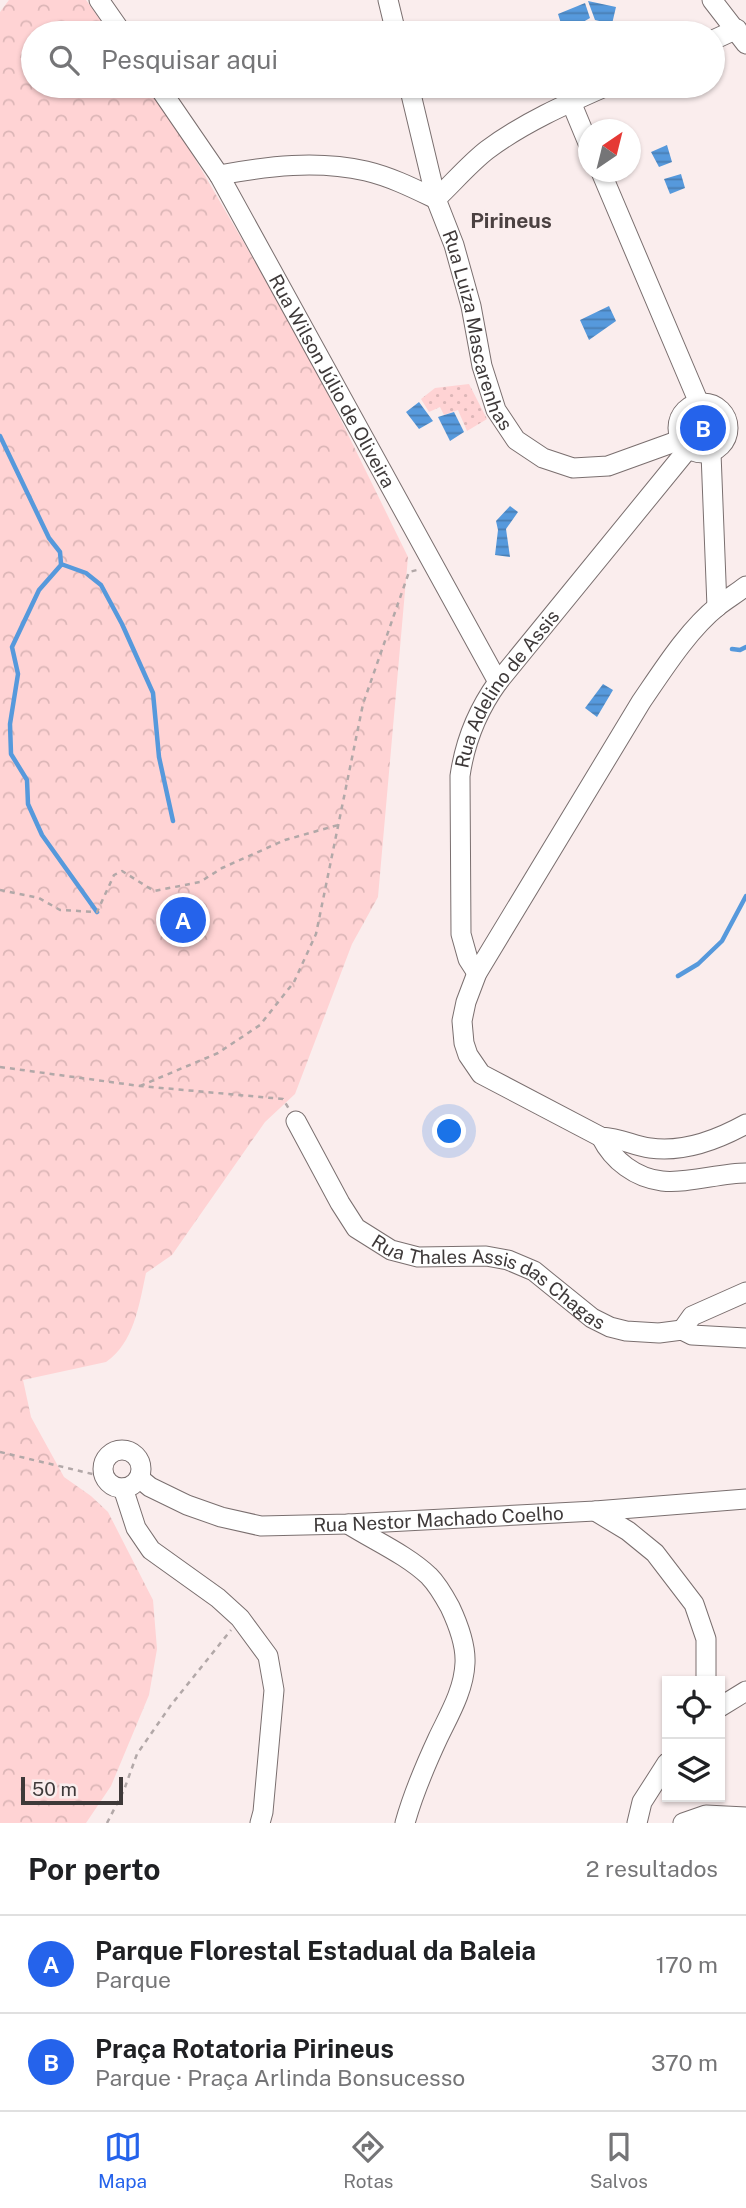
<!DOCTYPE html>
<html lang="pt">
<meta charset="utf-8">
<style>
:root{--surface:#fff;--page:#f2f2f2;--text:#202124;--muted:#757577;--line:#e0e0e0;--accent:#2563eb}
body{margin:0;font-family:"Public Sans",sans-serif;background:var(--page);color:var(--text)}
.controls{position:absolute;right:21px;bottom:21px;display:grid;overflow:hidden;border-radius:0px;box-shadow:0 2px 5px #0004}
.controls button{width:63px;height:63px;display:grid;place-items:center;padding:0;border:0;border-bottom:2px solid var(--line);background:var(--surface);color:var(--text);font:35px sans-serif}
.compass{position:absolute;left:578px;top:119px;width:63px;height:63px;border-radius:50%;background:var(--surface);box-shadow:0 2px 5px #0004;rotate:35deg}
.scale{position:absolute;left:21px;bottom:18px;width:102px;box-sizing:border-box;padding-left:7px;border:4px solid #3e3939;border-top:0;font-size:19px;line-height:24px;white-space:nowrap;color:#3e3939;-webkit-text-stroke:5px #faeded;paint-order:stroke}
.you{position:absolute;left:450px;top:1132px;width:24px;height:24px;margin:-18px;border:5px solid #fff;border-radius:50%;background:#1a73e8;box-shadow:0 0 0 10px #1a73e833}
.badge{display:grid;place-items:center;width:46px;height:46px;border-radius:50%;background:var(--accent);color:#fff;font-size:23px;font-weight:700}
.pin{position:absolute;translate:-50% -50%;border:4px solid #fff;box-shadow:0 2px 7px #0006}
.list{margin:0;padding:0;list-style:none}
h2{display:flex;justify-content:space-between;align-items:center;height:91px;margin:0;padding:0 28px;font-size:30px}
h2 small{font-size:23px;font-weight:400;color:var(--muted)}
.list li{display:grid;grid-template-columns:46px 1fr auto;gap:21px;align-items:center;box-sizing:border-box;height:98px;padding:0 28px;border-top:2px solid var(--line)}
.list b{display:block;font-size:26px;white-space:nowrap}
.list p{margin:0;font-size:23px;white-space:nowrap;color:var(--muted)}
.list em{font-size:23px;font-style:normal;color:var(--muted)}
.icon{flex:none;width:38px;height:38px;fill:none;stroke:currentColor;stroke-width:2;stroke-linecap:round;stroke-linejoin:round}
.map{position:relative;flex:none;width:746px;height:1823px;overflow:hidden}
.search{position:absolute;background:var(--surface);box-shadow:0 2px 5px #0004;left:21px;right:21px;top:21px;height:77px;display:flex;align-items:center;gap:18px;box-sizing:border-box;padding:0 24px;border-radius:38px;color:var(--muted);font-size:26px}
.sheet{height:287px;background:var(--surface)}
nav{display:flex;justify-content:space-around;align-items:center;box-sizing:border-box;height:98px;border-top:2px solid var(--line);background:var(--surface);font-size:19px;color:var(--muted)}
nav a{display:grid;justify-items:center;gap:4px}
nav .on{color:var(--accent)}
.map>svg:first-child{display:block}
.grass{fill:url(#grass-dots)}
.park{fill:url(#park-crowns)}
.water{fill:url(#water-rules)}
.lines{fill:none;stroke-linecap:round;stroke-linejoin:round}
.stream{stroke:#5699dc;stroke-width:4.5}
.minor-casing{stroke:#7a6f6f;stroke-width:21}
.path{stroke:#b2a8a8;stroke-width:2.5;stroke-dasharray:5 5;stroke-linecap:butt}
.minor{stroke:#fff;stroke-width:19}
.labels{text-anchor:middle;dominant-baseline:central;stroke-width:7;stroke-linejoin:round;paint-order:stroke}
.street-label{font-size:19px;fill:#3e3939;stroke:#faeded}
.neighbourhood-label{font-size:21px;font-weight:bold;fill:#4b4141;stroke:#faeded}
</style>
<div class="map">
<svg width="746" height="1823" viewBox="0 0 746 1823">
<defs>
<pattern id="grass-dots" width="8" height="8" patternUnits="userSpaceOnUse" patternTransform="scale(1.75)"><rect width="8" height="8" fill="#ffd3d4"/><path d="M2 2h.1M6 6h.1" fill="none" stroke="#dcb6b7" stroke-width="1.8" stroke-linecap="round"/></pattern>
<pattern id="park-crowns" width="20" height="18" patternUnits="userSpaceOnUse" patternTransform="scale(1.75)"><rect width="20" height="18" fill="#ffd3d4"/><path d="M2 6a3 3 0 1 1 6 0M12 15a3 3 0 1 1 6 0" fill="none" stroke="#dcb6b7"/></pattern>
<pattern id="water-rules" width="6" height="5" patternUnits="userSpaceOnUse" patternTransform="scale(1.75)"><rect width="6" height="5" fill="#5699dc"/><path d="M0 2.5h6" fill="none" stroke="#497eb3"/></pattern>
</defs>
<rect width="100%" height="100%" fill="#faeded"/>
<!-- grass -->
<path class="grass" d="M469,384L487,419L467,431L458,410L444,415L440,407L429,412L421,399L435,388Z"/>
<!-- park -->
<path class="park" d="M9,0H86L110,33H33V86H147L183,138L308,353L408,557L378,897L352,944L295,1094L265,1122L172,1255L146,1273C139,1305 134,1343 106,1362L23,1380L31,1417L64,1477L91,1496L108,1512L153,1600L157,1649L149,1695L111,1786L86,1823H0V12Z
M680 428a23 23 0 1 1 46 0a23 23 0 1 1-46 0Z"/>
<!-- water -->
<path class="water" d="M588,1L616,7L612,24L595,20Z
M585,3L590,18L564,33L558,14Z
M667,145L672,162L659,167L651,152Z
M681,174L685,188L670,194L664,179Z
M609,306L616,321L589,340L580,320Z
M419,402L433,421L419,429L406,412Z
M454,412L464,432L450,441L438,417Z
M510,506L518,512L506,529L510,557L495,555L498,530L496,521Z
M603,684L613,690L597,717L585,708Z"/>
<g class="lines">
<!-- stream -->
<path class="stream" d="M0,436L49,538L60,552L61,564L86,573L101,585L122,624L153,693L159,757L173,821
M61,565L39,590L12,647L18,674L10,724L11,754L27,780L28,804L42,835L97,912
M732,649L740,650L746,647
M678,976L698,964L722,941L746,896"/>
<!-- minor casing -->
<g class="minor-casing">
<g id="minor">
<path d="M99,0L122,33"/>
<path d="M388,0L396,33"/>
<path d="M712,0L746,44"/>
<path d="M713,40L737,29"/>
<path id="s1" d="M158,86L219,175L498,682"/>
<path id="s2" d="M409,86L436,199L454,245L471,306L482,366L496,410L516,440L543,458L573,468L608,466L680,440"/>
<path d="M571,102L588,143"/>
<path d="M601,172L699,403"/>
<path d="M219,175C268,166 317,160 366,171C391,177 413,188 436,199C453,183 469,164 487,150C523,123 566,104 607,86"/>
<circle cx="703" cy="428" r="25"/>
<path d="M711,453L717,607"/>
<path d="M746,586C737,593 727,599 718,606C688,630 663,670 641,702L477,973L466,1002L462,1021L464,1043L468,1055L481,1074L601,1137C622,1138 633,1146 650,1148C684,1153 717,1140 746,1124"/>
<path id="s3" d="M477,973L468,959L461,934L460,776C465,741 477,711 498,682L688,449"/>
<path id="s4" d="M296,1121L340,1203L356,1228L391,1250L418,1257L486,1256L508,1260L534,1271L592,1318L610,1327L626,1331L659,1333L682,1330L692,1335L746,1338"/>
<path d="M601,1137C613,1161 636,1178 662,1181C687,1184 720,1173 746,1173"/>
<path d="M682,1330L692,1316L746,1292"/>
<circle cx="122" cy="1469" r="19"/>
<path id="s5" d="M139,1478L150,1487L187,1505L221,1517L261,1526L348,1524L595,1511L746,1499"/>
<path d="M123,1488L136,1528L151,1550L218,1598L240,1618L268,1656L274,1690L263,1812L260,1823"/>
<path d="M595,1511L628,1531L655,1553L694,1604L706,1639V1681"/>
<path d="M348,1524C375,1541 407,1555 429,1576C438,1585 444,1596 450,1607C458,1624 466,1644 465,1663C464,1690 449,1715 438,1738C425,1766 413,1794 405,1823"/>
<path d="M720,1707L746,1691"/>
<path d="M637,1823L642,1802L667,1763"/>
<path d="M683,1823L706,1815L746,1817"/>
</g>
</g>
<!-- path -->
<path class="path" d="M0,890L39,898L60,910L97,912L114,875L122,871L154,891L200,882L222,868L285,840L338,825
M0,1067L140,1086L283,1099L289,1109
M140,1086L218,1053L260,1025L294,982L316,934L363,704L409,572L417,570
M0,1452L105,1477
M107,1823L124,1790L137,1754L171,1705L231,1630"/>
<!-- minor -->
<use href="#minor" class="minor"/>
</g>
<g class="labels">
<!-- street labels -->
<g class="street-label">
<text stroke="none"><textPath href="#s2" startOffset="254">Rua Luiza Mascarenhas</textPath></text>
<text stroke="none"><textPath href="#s1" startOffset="343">Rua Wilson Júlio de Oliveira</textPath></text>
<text stroke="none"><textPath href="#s3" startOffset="301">Rua Adelino de Assis</textPath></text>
<text stroke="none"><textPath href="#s4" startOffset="271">Rua Thales Assis das Chagas</textPath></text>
<text stroke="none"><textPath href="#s5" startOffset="310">Rua Nestor Machado Coelho</textPath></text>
</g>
<!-- neighbourhood labels -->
<g class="neighbourhood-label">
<text x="511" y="220">Pirineus</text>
</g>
</g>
</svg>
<div class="controls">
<button><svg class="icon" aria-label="locate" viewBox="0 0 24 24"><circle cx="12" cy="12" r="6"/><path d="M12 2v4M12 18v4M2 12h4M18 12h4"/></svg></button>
<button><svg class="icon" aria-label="layers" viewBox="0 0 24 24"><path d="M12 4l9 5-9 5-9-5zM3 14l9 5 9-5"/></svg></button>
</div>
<svg class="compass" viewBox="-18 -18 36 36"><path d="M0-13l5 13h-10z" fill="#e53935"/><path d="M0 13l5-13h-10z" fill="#757577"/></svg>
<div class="scale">50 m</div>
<div class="you"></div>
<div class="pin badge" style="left:183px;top:920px">A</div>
<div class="pin badge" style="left:703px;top:428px">B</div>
<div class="search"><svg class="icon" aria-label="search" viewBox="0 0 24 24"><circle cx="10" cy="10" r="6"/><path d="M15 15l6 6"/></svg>Pesquisar aqui</div>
</div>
<section class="sheet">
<h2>Por perto<small>2 resultados</small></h2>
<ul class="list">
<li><span class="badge">A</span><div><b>Parque Florestal Estadual da Baleia</b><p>Parque</p></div><em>170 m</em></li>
<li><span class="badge">B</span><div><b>Praça Rotatoria Pirineus</b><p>Parque · Praça Arlinda Bonsucesso</p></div><em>370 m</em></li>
</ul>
</section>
<nav>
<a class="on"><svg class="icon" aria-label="map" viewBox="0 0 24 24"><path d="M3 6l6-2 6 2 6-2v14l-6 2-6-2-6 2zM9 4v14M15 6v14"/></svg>Mapa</a>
<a><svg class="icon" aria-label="directions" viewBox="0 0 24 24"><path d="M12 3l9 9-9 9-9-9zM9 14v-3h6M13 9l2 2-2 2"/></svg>Rotas</a>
<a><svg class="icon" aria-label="saved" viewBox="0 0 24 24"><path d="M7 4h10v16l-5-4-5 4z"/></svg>Salvos</a>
</nav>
